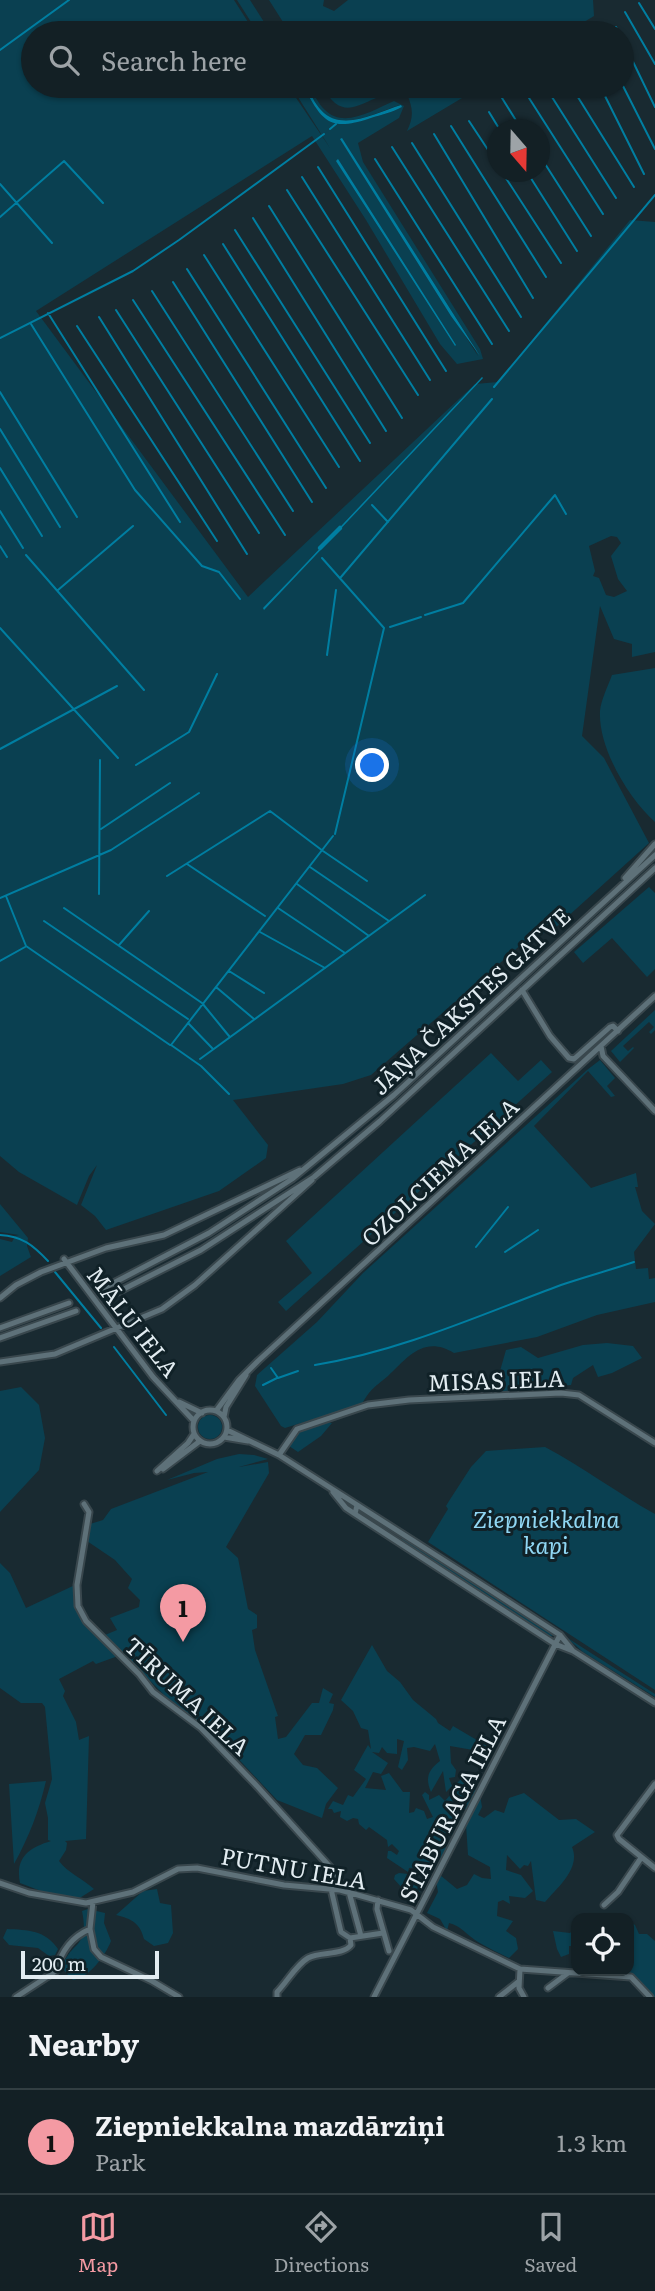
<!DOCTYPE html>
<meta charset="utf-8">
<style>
:root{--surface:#132025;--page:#202d32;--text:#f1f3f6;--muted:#9da3a7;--line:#323e42;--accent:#f49aa3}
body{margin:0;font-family:Literata,serif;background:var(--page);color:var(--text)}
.controls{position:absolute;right:21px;bottom:21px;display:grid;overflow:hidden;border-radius:14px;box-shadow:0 2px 5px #0004}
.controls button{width:63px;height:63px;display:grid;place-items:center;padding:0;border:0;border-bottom:2px solid var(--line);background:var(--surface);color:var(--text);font:35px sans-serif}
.compass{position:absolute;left:487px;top:119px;width:63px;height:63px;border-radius:50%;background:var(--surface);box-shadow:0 2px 5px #0004;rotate:160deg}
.scale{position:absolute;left:21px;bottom:18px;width:138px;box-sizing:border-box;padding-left:7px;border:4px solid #e2ecf1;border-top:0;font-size:19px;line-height:24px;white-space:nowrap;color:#e2ecf1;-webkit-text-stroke:5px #102127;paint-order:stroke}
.you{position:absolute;left:373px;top:766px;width:24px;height:24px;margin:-18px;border:5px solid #fff;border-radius:50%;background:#1a73e8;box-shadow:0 0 0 10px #1a73e833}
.badge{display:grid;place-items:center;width:46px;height:46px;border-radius:50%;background:var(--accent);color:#111;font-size:23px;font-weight:700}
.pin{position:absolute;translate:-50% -58px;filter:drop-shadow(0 2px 4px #0008)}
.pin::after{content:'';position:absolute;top:37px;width:24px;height:21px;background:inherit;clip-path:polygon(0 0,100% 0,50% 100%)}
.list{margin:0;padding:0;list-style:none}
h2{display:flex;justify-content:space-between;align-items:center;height:91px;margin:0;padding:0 28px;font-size:30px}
h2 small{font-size:23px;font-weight:400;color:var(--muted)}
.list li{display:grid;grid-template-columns:46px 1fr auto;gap:21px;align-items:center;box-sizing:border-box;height:105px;padding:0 28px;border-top:2px solid var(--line)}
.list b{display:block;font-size:26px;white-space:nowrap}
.list p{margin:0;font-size:23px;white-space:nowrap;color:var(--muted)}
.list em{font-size:23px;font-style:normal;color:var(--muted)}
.icon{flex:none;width:38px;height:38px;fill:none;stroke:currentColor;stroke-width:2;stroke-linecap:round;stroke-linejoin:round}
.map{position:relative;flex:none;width:655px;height:1997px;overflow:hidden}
.search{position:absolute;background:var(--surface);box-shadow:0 2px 5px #0004;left:21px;right:21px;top:21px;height:77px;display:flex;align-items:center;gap:18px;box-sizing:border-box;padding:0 24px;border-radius:38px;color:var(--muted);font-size:26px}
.sheet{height:196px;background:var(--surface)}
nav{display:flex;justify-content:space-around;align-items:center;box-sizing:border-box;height:98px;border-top:2px solid var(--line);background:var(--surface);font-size:19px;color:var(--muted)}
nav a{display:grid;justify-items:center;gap:4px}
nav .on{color:var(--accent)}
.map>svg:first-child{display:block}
.green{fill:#0a4051;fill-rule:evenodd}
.water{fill:#007ea1}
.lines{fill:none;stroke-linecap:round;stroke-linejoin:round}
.stream{stroke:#007ea1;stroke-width:2}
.canal{stroke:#007ea1;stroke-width:4.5}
.minor-casing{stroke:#39474d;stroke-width:9}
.minor{stroke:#5e7179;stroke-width:5}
.labels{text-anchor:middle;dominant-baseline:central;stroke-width:6;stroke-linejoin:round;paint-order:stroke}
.street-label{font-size:23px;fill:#e2ecf1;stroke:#102127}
.park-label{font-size:23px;font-style:italic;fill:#90d7f4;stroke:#102127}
</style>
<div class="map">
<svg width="655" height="1997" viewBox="0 0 655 1997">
<rect width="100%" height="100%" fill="#192a31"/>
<!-- green -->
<path class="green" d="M0,0H234L255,33H33V86H288L330,148L291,86H303C322,121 330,131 371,118C381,115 393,112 402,107L400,105C376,112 342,133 321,110C315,104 311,94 306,86H309C314,93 318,104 325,110C344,129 373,110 394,101L404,106L399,118L358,143L363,162L480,349L483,359L457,364L440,344L366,220L312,136L36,311L248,597L475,384L498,382L630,220L655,222V652L632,657V644L614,639L600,606L582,736L604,758L649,843L555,928L524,942L371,1075L343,1084L233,1100L268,1145L266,1158L219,1191L106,1230L95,1216L81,1205L97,1165L89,1176L77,1205L19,1172L0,1156ZM342,139L472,343L478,356L341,140ZM337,160L455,346L352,186ZM611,536L617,537L621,543L611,556L618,579L627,591L614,597L606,595L599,578L593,576L595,571L589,546Z
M237,0H250L271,33H258Z
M269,0H324L323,6L334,11L348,0H593L594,16L566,33H290Z
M322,86H482L407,131C414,116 413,109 407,94C369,86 348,134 322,86Z
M655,668V822C629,799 598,748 600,711C601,700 608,686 612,675Z
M649,887L655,893V969L647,977L612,938L583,963L574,952Z
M655,1010V1030L651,1034L649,1032L654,1027L649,1022L623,1046L628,1051L633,1047L634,1048L620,1062L611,1051Z
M491,1053L518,1081L541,1060L552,1072L286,1311L278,1302L312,1273L286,1241Z
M600,1060L615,1078L607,1086L615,1096L611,1097L588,1071L534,1126L591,1188L636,1173L638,1187H635L642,1211L655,1224L634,1252L636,1269L648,1268L649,1279L655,1278V1302L597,1315L537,1337L454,1353C424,1335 408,1357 388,1376C376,1386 370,1389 362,1404L285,1428L281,1426L255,1386L257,1375L317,1322L363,1273L587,1070Z
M0,1204L28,1238L27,1246L31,1257L0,1276V1239L12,1242L15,1236L19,1235L0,1232Z
M607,1343L633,1346L642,1358L612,1373L598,1377L593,1365L573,1378L571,1385L503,1391L498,1378L506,1350L521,1347L538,1358L583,1345Z
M21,1387L39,1405L45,1438L39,1470L0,1512V1391Z
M198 1427a12 12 0 1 1 24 0a12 12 0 1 1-24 0Z
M325,1422L332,1423L321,1436L298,1452L289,1446L299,1431Z
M545,1447C583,1467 617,1493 655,1514V1690L428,1542L448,1509L446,1506L449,1501L471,1467L486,1451Z
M239,1454L254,1455L268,1459L239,1467L268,1462L269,1473L226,1547L238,1558L248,1609L257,1615V1628L252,1630L255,1650L278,1716L275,1717L278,1739L286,1737L312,1703H319L323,1688L333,1694L329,1703L334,1704L333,1710L321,1735H305L294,1754L303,1765L317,1768L338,1788L326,1804L322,1818L277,1800L215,1734L166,1697L105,1635L117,1630L110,1618L139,1607L140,1600L128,1588L132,1579L115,1560L87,1541L90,1524L103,1520L111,1509L208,1472L194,1473L167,1480L217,1459Z
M403,1538L550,1631L553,1635L550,1637L401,1541Z
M0,1563L10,1573L26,1608L75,1585C75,1620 93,1633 118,1656L96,1664L93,1661L59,1679L65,1691L63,1696L76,1722L79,1740L89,1736L86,1839L65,1841L67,1843L66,1850L59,1861C68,1873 82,1878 94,1889L78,1899L54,1896L20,1883C15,1858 28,1848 51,1841L48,1840V1818L45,1803L52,1779L45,1707L42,1703H21L0,1688Z
M566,1637L655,1694V1697L583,1652Z
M372,1645L387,1671L400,1682L413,1700L436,1719L438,1723L450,1731L453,1726L492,1749L489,1759L478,1757L473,1750L450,1746L451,1763L456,1770L455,1777L449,1778L452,1786L446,1792L443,1771L431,1792C425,1778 428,1770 440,1761L435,1744L430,1751L414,1747L407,1748L408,1760L402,1770L398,1767L404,1741L397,1739V1754L387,1753L382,1747L379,1753L372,1752L388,1763L381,1774L373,1772L365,1788L386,1790L381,1776L389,1773L403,1792H410L409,1813L414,1812L416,1808L424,1811L427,1819L433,1817L422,1795L425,1792L429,1795V1800L439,1795L445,1801L450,1795L457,1792L453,1787L464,1776L470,1782H474L472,1789L477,1790L467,1810L461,1806L460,1809L452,1802L446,1808L449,1812L458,1811L461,1813L455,1823L450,1818L454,1829L452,1835L445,1834L440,1836L446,1848L442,1859L435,1855L433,1862L436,1867L430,1865L432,1870H425L420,1867L409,1868L408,1872L387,1858L388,1851H391L397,1855L399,1851L392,1844L388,1847L387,1840L369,1827L366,1830L359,1824L358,1819L353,1818L347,1821L340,1817L341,1811L334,1813L332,1809H328L333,1801L343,1805L348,1795L353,1797L366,1779L354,1770L368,1745L371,1749L368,1730L361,1728L353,1711L341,1700Z
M46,1781C39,1811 29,1837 14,1864L9,1784Z
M524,1793L559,1820L576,1819L595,1832L572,1847C581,1868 558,1887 545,1902L536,1900L531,1861L528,1866L524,1865L520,1869L507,1855L506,1870L521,1875L533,1891L525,1898L509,1896L510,1904L503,1900L498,1902L497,1916L513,1921L506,1931L516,1938L518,1949L509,1958C499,1953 488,1948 478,1942C468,1936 460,1925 449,1923L447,1931L440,1919L427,1913L438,1892L436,1881L440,1875L457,1889L467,1885L474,1874L482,1878L491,1879L490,1867L468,1855L466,1824L480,1795L482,1807L478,1815L484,1818L495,1810L504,1813L509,1798Z
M399,1873L408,1874L410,1882L415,1883L421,1890L417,1897L411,1898L394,1879L395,1875Z
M157,1889L160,1903L171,1905L173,1933L168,1943L154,1946L144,1939C140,1923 132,1919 116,1915L143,1891Z
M88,1909L105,1913L104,1923L111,1941C105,1956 90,1977 73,1980L62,1968C70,1940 90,1950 82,1911Z
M629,1921L635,1925L639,1934H647L655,1941V1997H652C636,1976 630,1972 602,1971H629Z
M7,1929C28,1930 45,1930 58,1949L55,1955L49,1956L38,1948L9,1945L3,1938Z
M573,1930L576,1932V1946H569V1954L561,1957L557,1949L553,1931L570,1933Z"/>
<!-- water -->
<path class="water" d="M303,86H306C311,94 315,104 321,110C342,133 377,112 401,105L402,107C393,112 381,115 371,118C329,132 323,122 303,86Z
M342,138L480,356L451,316L340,139Z
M338,159L456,345L455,346L352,186L336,161Z
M482,377L483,378L264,610L263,608L291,579Z"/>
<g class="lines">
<!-- stream -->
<path class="stream" d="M639,3L655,29
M625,12L655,64
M616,27L619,33
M622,39L655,107
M0,50L69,0
M622,84L655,149
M545,86L616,198
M571,86L634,187
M600,86L644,174
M522,87L603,214
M502,98L522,130
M489,112L500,130
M469,121L498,165
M451,126L546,277
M330,129L336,124
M434,134L533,298
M412,143L521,317
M392,147L509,331
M540,156L591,236
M375,159L492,344
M318,167L446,371
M502,172L561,263
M527,172L577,251
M302,177L430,380
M0,184L52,243
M287,190L418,395
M269,206L402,418
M0,217L64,161L103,203
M253,218L386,431
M235,230L370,443
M223,244L360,461
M204,255L339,467
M187,269L326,488
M173,282L312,502
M152,291L293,511
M133,300L285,535
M116,310L259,533
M48,313L180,522
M99,317L247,554
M31,324L135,490L202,566L219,572L240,599
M77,326L217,541
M0,338L133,271L179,240L324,134
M494,387L655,195
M0,392L77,517
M0,429L60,527
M0,468L42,536
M372,505L388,522
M0,511L23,548
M0,546L7,557
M26,555L144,690
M322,558L384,628L335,834
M341,577L492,399
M58,590L133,526
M425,615L463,603L555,495L566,514
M390,627L421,617
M0,628L118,758
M327,655L336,590
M0,749L117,686
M136,765L189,732L217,674
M101,829L170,783
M187,864L265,916
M310,867L389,921
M167,876L270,811L323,851L367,881
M297,884L369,936
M99,894L100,760
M6,896L26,946L170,1045
M0,898L111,850L199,793
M64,908L202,1003L229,1036
M278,908L345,953
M44,921L188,1019
M260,932L325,968
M119,945L149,911
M0,961L25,947
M229,971L264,993
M216,987L254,1019
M188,1023L213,1049
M200,1059L425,895
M229,1094L201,1066L171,1045L333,836
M0,1235C22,1236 33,1245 48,1261
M476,1247L508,1207
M505,1252L538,1230
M55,1272L101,1328
M114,1347L166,1415
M315,1365C401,1351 480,1315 561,1285C585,1277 610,1270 634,1262
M271,1368L278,1378L298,1371
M263,1385L277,1378"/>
<!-- canal -->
<path class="canal" d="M320,548L340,528"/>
<!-- minor casing -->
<g class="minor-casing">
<path id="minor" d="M625,878L655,844
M522,990L550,1036L569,1058L574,1059L610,1027L613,1026L618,1031
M601,1046L603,1056L655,1111
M64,1259L153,1377L194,1421
M100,1290L209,1233L292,1179L394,1095L655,855
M0,1298L16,1285L41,1272L106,1248L164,1235L300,1170
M106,1298L201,1250L314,1177L380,1121L655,868
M0,1328L69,1303
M0,1338L76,1311
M0,1362L55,1354L162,1309L195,1285L312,1180
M179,1402L202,1413
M193 1427a17 17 0 1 1 34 0a17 17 0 1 1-34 0Z
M216,1411L239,1380L258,1361L655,996
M224,1417L226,1407L246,1375
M227,1430L279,1455L484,1586L560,1635L573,1651
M224,1437L248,1441
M279,1455L297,1429L368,1405L409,1400L561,1393L579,1395L655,1443
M163,1469L200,1441
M157,1471L188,1443L194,1434
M333,1492L346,1508L355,1514
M84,1504L89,1512L77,1585L78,1606L86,1621L139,1674L153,1692L201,1728L255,1784L332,1869L341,1884L340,1890
M357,1505L355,1514L555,1644L573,1651L655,1703
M655,1784L617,1835L619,1839L655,1868
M0,1883L29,1893L86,1903L133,1892L178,1869L197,1868L284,1885L340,1890L411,1910L433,1927L520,1969L631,1977L650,1997
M331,1889L341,1932L350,1938L383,1933
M349,1892L361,1936
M378,1900L377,1909L389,1951
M93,1902L90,1929L94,1949L101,1957L152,1981L179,1997
M604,1905L618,1892L641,1858
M520,1969L519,1988L524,1997
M548,1988L568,1973
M16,1997L56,1971C61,1951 71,1937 90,1929
M277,1997V1992C287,1982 296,1965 308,1958C321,1951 342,1956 351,1945L350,1938
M374,1997L560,1635
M499,1997L518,1982"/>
</g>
<!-- minor -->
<use href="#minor" class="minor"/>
</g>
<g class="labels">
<!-- street labels -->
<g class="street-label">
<text transform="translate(470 1000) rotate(-43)">JĀŅA ČAKSTES GATVE</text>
<text transform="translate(439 1171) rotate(-43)">OZOLCIEMA IELA</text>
<text transform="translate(134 1321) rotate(52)">MĀLU IELA</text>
<text transform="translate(496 1379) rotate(-2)">MISAS IELA</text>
<text transform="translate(188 1695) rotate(43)">TĪRUMA IELA</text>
<text transform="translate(451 1808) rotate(-63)">STABURAGA IELA</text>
<text transform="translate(294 1867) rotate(10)">PUTNU IELA</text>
</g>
<!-- park labels -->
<g class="park-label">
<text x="546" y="1518">Ziepniekkalna<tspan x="546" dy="26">kapi</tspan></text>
</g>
</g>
</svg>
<div class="controls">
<button><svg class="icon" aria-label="locate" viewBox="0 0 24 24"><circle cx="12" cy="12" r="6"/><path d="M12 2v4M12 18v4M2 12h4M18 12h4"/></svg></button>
</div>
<svg class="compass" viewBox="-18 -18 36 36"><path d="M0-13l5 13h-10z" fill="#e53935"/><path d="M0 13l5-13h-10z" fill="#9da3a7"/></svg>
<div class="scale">200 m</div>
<div class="you"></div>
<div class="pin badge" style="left:183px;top:1642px">1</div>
<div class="search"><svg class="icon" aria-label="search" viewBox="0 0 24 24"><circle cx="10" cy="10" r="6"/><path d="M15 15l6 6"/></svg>Search here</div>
</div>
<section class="sheet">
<h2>Nearby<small></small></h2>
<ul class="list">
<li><span class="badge">1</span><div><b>Ziepniekkalna mazdārziņi</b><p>Park</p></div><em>1.3 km</em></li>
</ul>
</section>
<nav>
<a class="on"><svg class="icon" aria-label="map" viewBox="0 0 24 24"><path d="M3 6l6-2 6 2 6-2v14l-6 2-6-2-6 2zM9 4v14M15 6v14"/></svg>Map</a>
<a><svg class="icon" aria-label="directions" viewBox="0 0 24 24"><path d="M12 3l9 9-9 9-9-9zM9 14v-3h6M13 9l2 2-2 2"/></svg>Directions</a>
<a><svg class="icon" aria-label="saved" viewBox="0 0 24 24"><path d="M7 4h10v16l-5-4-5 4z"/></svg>Saved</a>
</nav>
